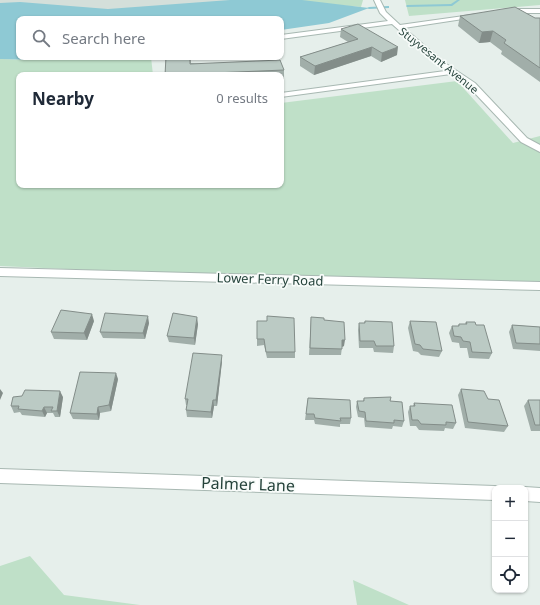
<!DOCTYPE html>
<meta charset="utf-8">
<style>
:root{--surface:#fff;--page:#f6f6f7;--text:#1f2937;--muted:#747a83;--line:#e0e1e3}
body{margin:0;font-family:"Noto Sans",sans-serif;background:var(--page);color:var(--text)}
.controls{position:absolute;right:12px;bottom:12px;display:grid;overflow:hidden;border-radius:8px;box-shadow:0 1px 3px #0004}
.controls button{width:36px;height:36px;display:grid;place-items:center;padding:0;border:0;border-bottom:1px solid var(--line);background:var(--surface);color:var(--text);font:20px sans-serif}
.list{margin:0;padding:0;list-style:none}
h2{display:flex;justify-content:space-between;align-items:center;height:52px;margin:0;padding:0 16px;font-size:17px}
h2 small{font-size:13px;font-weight:400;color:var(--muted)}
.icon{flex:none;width:22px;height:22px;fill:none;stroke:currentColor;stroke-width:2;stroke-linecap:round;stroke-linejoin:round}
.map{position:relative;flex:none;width:540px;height:605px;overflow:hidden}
.search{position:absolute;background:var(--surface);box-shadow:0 1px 3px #0004;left:16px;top:16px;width:268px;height:44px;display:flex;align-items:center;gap:10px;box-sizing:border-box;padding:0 14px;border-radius:8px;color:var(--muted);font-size:15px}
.panel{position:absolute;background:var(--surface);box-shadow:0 1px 3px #0004;left:16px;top:72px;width:268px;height:116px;border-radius:8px}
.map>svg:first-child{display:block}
.built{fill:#d4dfda}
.green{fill:#bfe0c8}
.water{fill:#8ec9d4}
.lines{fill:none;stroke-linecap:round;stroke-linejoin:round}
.stream{fill:#8ec9d4;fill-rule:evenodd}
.minor-casing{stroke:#a8b8b2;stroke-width:2}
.minor{fill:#fff;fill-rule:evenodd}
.wall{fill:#a1aea9}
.shaded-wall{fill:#838d89}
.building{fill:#bbcac4;stroke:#838d89}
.labels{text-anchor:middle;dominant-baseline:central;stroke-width:3.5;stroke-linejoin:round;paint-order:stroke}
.far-street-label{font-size:11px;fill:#24423a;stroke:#f7fbf9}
.street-label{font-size:13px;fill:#24423a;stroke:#f7fbf9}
.near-street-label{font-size:16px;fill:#24423a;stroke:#f7fbf9}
</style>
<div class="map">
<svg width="540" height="605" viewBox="0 0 540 605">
<rect width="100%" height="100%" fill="#e6efeb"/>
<!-- built -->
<path class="built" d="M0,0H255L0,20Z"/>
<!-- green -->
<path class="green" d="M277,0H363L361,7Z
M405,0H540V5L409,16Z
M63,57H151L153,75H19V185H281V103L457,81L513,143L540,136V286L457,287L0,266V59L36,60Z
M30,556L64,595L140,605H0V566Z
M353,580L409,605H357Z"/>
<!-- water -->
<path class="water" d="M230,0H302L369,8L329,23L281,30V19H19V57H63L36,60L0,59V3L20,2L108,9Z"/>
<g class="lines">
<!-- stream -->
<path class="stream" d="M457,0H460L452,6L407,7L406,6L407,5L451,4Z
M388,6H389V8L369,9L367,8L369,7Z"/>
<!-- minor casing -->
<g class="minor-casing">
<path id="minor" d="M374,0H380L386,12L400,25L478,14V16L476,17L404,28L445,63L475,83L527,138L540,145V152L521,142L469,87L451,74L281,97V93L445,71L392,24L281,39V35L388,21L380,13Z
M540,9V13H507L504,11L507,9Z
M0,268L540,282V290L0,276Z
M0,469L495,486L501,488H495V500L0,483Z
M525,487L540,488V502L525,501V488H521Z"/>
</g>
<!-- minor -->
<use href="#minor" class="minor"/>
</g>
<!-- wall -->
<path class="wall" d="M460,16L535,18H540V82L501,54L502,51L490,42L479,43L458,26Z
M341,29L397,55L381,62L371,56L314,75L300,66V57L348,42L340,37Z
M166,57H190L191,63L284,70V79H281V75H165Z
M311,317L324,320L344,346L342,347L341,355H309Z
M94,321L87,340L54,339L51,332Z
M257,321L295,352V358H267L264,345L257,346Z
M365,321L394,346L393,353L374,352L373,348H359L358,330L359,323H364Z
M410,321L442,351L439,357L421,355L418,352L413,351L408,328Z
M466,322L476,325L492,353L489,359L469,358L467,348H460L459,343L452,342L449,333L452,326H458L459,324H465Z
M149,323L145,339L103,338L100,332Z
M198,324L195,345L169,342L167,336Z
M512,325L540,327V351L513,349L509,332Z
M222,361L217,406H214L212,418L187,417L186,410L187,405H186L185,399Z
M118,379L111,411L100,413L99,420L73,419L70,413Z
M461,389L508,426L504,432L465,428L458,395Z
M63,397L60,417H55L53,413H47L45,417L22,415L20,412L14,413L11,406Z
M308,398L351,418L350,424H340V427L315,424L314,420H305Z
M364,398L390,401L404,421L402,427L393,426L392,429L365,427L364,418L358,417L356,407L357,401H363Z
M528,400H540V431H531L524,406Z
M414,403L456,423L453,429L445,428L444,431L419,430L416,426H410L408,412L410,406H413Z"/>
<!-- shaded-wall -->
<path class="shaded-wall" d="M493,31L490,42L479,43L482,32Z
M372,47L371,56L314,75L315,66Z
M398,47L397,55L381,62L382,53Z
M92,314L94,321L87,340L84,333Z
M148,316L149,323L145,339L143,333Z
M197,317L198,324L195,345L194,338Z
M342,340H345L344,346L341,347Z
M222,355V361L217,406L216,400Z
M116,373L118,379L111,411L109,405Z
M0,389L3,393L0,400Z
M60,391L63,397L60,417L57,411Z
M213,400L214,406L212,418L211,412Z
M44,407L47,413L45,417L42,411Z
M98,407L100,413L99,420L97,414Z"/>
<!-- building -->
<path class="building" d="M515,7L535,18H540V68L504,43L506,40L493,31L482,32L460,16Z
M358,24L398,47L382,53L372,47L315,66L300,57L358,39L341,29Z
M166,57H190V64L280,60L284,70L190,74V75H165Z
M61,310L92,314L84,333L51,332Z
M105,313L148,316L143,333L100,332Z
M173,313L197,317L194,338L167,336Z
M267,316L294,318L295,352H266L264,339H257V321H267Z
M311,317L324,318V320L344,322L345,340H342V349L310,348Z
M365,321L392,322L394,346H376L374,341H360L359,323H365Z
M410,321L436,322L442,351L423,349L420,345L415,344Z
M466,322H475L476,325H484L492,353L472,352L470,342L463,341L461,337L454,336L452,326H459V324H467Z
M512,325L540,327V344L516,343Z
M193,353L222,355L216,400H213L211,412L186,410L188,399H185Z
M80,372L116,373L109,405L98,407L97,414L70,413Z
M461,389L484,391L488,399L499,400L508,426L468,422Z
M25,390L60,391L57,411H51L53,407H44L42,411L18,409L19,406H11L13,397L22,396Z
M391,397L390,401L402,402L404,421L394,420V423L366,421L365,412L359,411L357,401H364V398Z
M308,398L350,400L351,418H340L341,421L315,418L314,414H306Z
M528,400H540V425H535Z
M414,403L452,405L456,423L446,422V425L421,424L418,420H412L410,406H415Z"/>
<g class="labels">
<!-- far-street labels -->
<g class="far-street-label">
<text transform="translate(439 60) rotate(39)">Stuyvesant Avenue</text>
</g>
<!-- street labels -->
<g class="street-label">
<text transform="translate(270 279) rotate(2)">Lower Ferry Road</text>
</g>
<!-- near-street labels -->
<g class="near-street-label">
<text transform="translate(248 484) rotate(2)">Palmer Lane</text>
</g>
</g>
</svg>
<div class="controls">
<button>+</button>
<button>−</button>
<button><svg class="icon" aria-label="locate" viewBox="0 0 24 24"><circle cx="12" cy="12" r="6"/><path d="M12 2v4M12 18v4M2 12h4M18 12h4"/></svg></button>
</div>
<div class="search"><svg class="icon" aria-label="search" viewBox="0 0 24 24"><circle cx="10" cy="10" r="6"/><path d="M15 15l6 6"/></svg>Search here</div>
<section class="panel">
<h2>Nearby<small>0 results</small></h2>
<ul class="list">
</ul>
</section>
</div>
